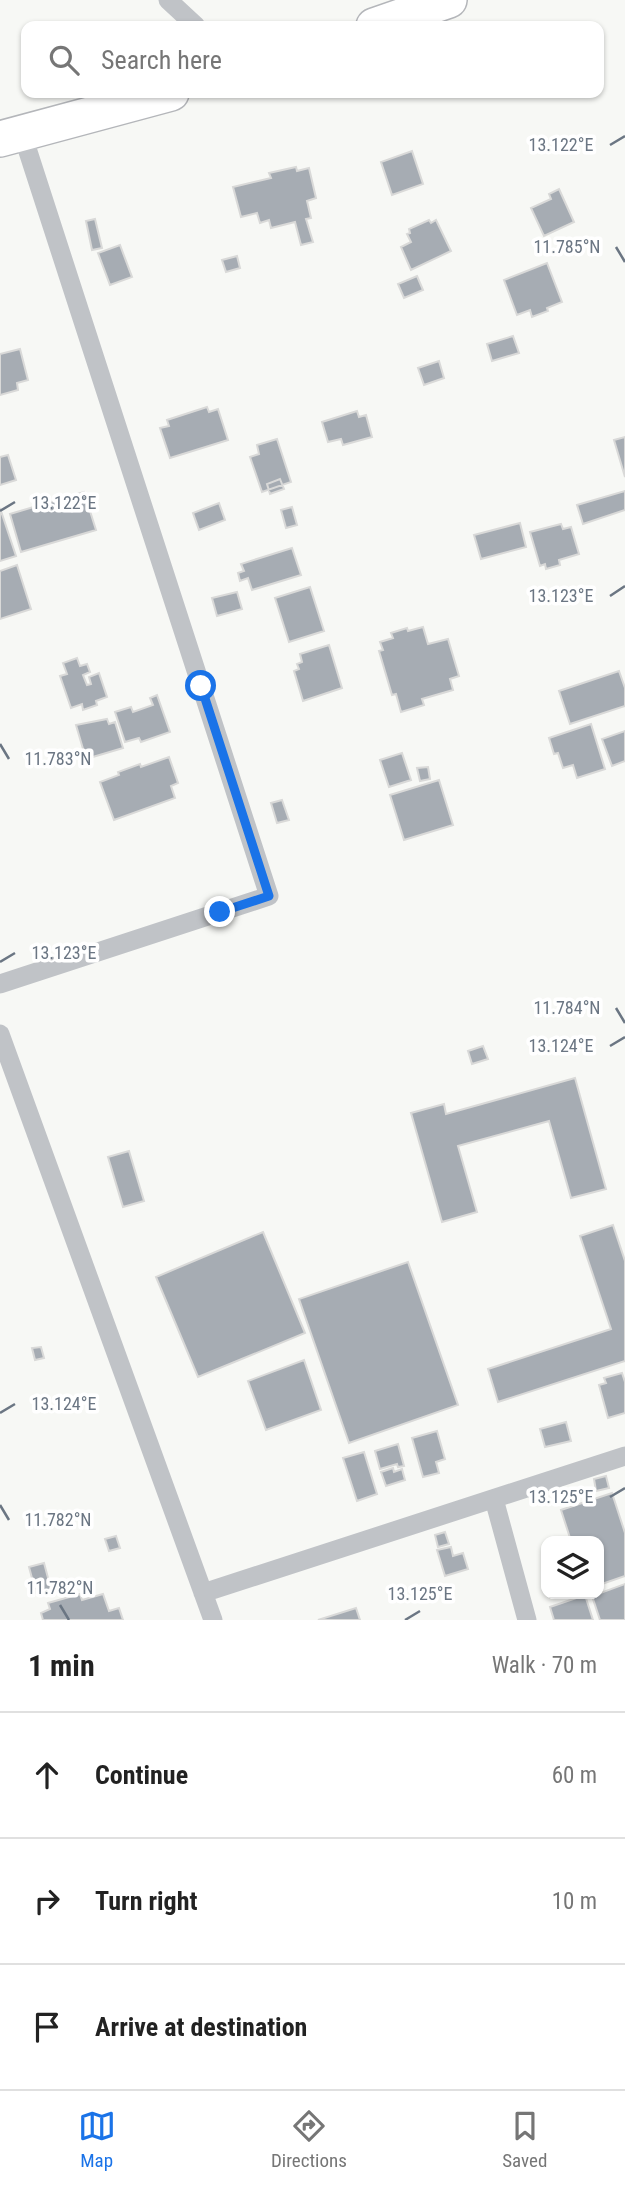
<!DOCTYPE html>
<meta charset="utf-8">
<style>
:root{--surface:#fff;--page:#f2f2f2;--text:#222;--muted:#767676;--line:#e0e0e0;--accent:#1a73e8}
body{margin:0;font-family:"Roboto Condensed",sans-serif;background:var(--page);color:var(--text)}
.controls{position:absolute;right:21px;bottom:21px;display:grid;overflow:hidden;border-radius:14px;box-shadow:0 2px 5px #0004}
.controls button{width:63px;height:63px;display:grid;place-items:center;padding:0;border:0;border-bottom:2px solid var(--line);background:var(--surface);color:var(--text);font:35px sans-serif}
.stop{position:absolute;width:21px;height:21px;margin:-16px;border:5px solid #1a73e8;border-radius:50%;background:#fff}
.stop.end{background:#1a73e8;border-color:#fff;box-shadow:0 2px 7px #0008}
.list{margin:0;padding:0;list-style:none}
h2{display:flex;justify-content:space-between;align-items:center;height:91px;margin:0;padding:0 28px;font-size:30px}
h2 small{font-size:23px;font-weight:400;color:var(--muted)}
.list li{display:grid;grid-template-columns:46px 1fr auto;gap:21px;align-items:center;box-sizing:border-box;height:126px;padding:0 28px;border-top:2px solid var(--line)}
.list b{display:block;font-size:26px;white-space:nowrap}
.list em{font-size:23px;font-style:normal;color:var(--muted)}
.icon{flex:none;width:38px;height:38px;fill:none;stroke:currentColor;stroke-width:2;stroke-linecap:round;stroke-linejoin:round}
.map{position:relative;flex:none;width:625px;height:1620px;overflow:hidden}
.search{position:absolute;background:var(--surface);box-shadow:0 2px 5px #0004;left:21px;right:21px;top:21px;height:77px;display:flex;align-items:center;gap:18px;box-sizing:border-box;padding:0 24px;border-radius:14px;color:var(--muted);font-size:26px}
.sheet{height:469px;background:var(--surface)}
nav{display:flex;justify-content:space-around;align-items:center;box-sizing:border-box;height:98px;border-top:2px solid var(--line);background:var(--surface);font-size:19px;color:var(--muted)}
nav a{display:grid;justify-items:center;gap:4px}
nav .on{color:var(--accent)}
.map>svg:first-child{display:block}
.building{fill:#a6acb3;stroke:#d9d9d8;stroke-width:2}
.lines{fill:none;stroke-linecap:round;stroke-linejoin:round}
.highway-casing{stroke:#b4b6ba;stroke-width:38}
.street{stroke:#c0c3c7;stroke-width:19}
.highway{stroke:#fff;stroke-width:35}
.route{stroke:#1a73e8;stroke-width:9}
.ticks{fill:none;stroke:#6b7683;stroke-width:2.5}
.ticks-label{font-size:18px;text-anchor:middle;fill:#6b7683;stroke:#fff;stroke-width:7;stroke-linejoin:round;paint-order:stroke}
</style>
<div class="map">
<svg width="625" height="1620" viewBox="0 0 625 1620">
<rect width="100%" height="100%" fill="#f7f8f5"/>
<!-- building -->
<path class="building" d="M412,151L423,184L392,195L381,162Z
M296,167L297,171L309,168L316,198L307,201L311,218L306,219L313,242L301,245L295,222L271,228L269,220L260,223L257,213L241,217L233,187L271,178L269,173Z
M559,189L574,222L544,236L531,208L551,199L549,194Z
M95,219L102,248L92,250L86,221Z
M429,220L431,223L436,220L451,251L411,270L401,247L411,242L407,234L410,233L409,229Z
M120,245L132,277L110,285L98,253Z
M237,256L240,268L226,272L222,260Z
M547,263L562,302L547,308L548,311L532,317L530,310L517,315L504,280Z
M417,276L423,290L404,298L398,284Z
M513,336L519,353L492,361L487,344Z
M20,349L28,380L17,383L18,390L0,395V354Z
M439,361L444,378L424,385L418,368Z
M207,407L209,412L218,409L228,440L170,458L160,428L169,426L167,420Z
M357,411L359,417L366,415L372,437L343,445L341,439L328,442L322,422Z
M625,437V477L614,440Z
M277,439L291,482L262,492L250,457L259,454L257,445Z
M8,455L16,480L0,485V457Z
M280,479L284,489L270,494L267,484Z
M625,491V510L583,524L577,505Z
M84,492L96,530L21,552L10,514Z
M219,503L225,520L199,530L193,513Z
M292,507L297,525L286,528L281,510Z
M0,508L16,556L0,561Z
M520,523L526,547L481,559L474,535Z
M561,524L563,529L571,527L579,554L559,560L560,565L546,569L545,564L540,566L530,532Z
M292,548L301,575L252,590L248,578L240,581L238,573L244,571L241,564Z
M17,565L31,609L0,619V571Z
M310,587L324,631L289,642L275,598Z
M237,592L242,609L217,616L212,598Z
M423,627L428,644L448,639L459,676L450,679L453,690L422,699L424,705L401,712L396,694L392,695L379,651L383,650L380,642L393,638L391,633L407,628L408,631Z
M329,645L342,688L303,701L294,671L299,669L297,664L302,662L300,654Z
M77,658L80,666L87,664L90,672L83,675L87,685L91,684L89,677L99,673L107,697L96,701L97,705L83,710L82,704L71,708L60,676L67,674L63,663Z
M619,671L625,688V706L570,724L559,691Z
M157,695L170,732L141,742L139,738L125,742L115,712L131,707L133,712L153,705L150,698Z
M107,719L109,724L115,722L123,748L86,759L76,725Z
M591,724L605,769L577,778L573,765L563,768L558,753L554,754L549,738Z
M625,731V761L612,766L602,739Z
M402,753L411,780L389,787L380,760Z
M169,757L178,783L171,786L175,798L114,820L100,782L119,775L118,772L140,764L141,767Z
M428,767L430,779L420,781L417,768Z
M439,780L453,825L404,840L390,795Z
M282,800L289,820L277,823L271,803Z
M483,1046L488,1059L472,1064L468,1051Z
M575,1078L606,1189L571,1198L549,1121L458,1146L477,1212L442,1222L411,1113L444,1104L446,1114Z
M129,1151L144,1201L123,1207L108,1157Z
M613,1225L625,1261V1361L498,1402L488,1369L611,1329L580,1236Z
M263,1232L305,1333L198,1377L156,1277Z
M408,1262L458,1405L349,1443L299,1299Z
M41,1347L44,1358L35,1360L32,1348Z
M304,1360L321,1410L266,1430L248,1381Z
M622,1373L625,1382V1413L608,1418L599,1385L606,1383L604,1378Z
M566,1422L571,1441L545,1447L540,1429Z
M437,1431L445,1459L436,1462L439,1473L423,1477L412,1438Z
M398,1444L404,1466L398,1467L397,1464L380,1469L375,1451Z
M364,1452L377,1494L357,1501L343,1458Z
M393,1468L394,1472L402,1469L405,1480L386,1486L381,1472Z
M606,1476L609,1488L596,1491L594,1479Z
M612,1493L625,1533V1576L599,1585V1541H571L561,1510Z
M445,1532L449,1544L438,1547L435,1535Z
M116,1536L120,1548L109,1551L105,1539Z
M451,1547L453,1556L463,1553L468,1569L445,1576L437,1550Z
M44,1563L51,1589L36,1593L29,1567Z
M625,1584V1620H600L592,1596Z
M80,1594L82,1600L103,1594L109,1611L119,1608L123,1620H43L41,1613L50,1609L48,1603Z
M585,1595L593,1620H554L550,1607Z
M356,1608L360,1620H318Z"/>
<g class="lines">
<!-- highway casing -->
<g class="highway-casing">
<path id="highway" d="M374,26L449,0
M0,139L171,93"/>
</g>
<!-- street -->
<path class="street" d="M168,0L196,26
M0,984L269,896L22,133
M0,1034L213,1620
M494,1499L527,1620
M203,1593L625,1456"/>
<!-- highway -->
<use href="#highway" class="highway"/>
</g>
<g class="lines">
<!-- route -->
<path class="route" d="M201,686L269,896L220,912"/>
</g>
<!-- ticks -->
<path class="ticks" d="M610,145L625,136M616,247L625,262M0,511L15,502M610,596L625,586M0,744L9,759M0,962L15,953M616,1008L625,1023M610,1046L625,1037M0,1413L15,1404M610,1497L625,1488M0,1505L9,1520M60,1605L69,1620M405,1620L420,1611"/>
<g class="ticks-label">
<text x="561" y="151">13.122°E</text>
<text x="567" y="253">11.785°N</text>
<text x="64" y="509">13.122°E</text>
<text x="561" y="602">13.123°E</text>
<text x="58" y="765">11.783°N</text>
<text x="64" y="959">13.123°E</text>
<text x="567" y="1014">11.784°N</text>
<text x="561" y="1052">13.124°E</text>
<text x="64" y="1410">13.124°E</text>
<text x="561" y="1503">13.125°E</text>
<text x="58" y="1526">11.782°N</text>
<text x="60" y="1594">11.782°N</text>
<text x="420" y="1600">13.125°E</text>
</g>
</svg>
<div class="controls">
<button><svg class="icon" aria-label="layers" viewBox="0 0 24 24"><path d="M12 4l9 5-9 5-9-5zM3 14l9 5 9-5"/></svg></button>
</div>
<div class="stop" style="left:201px;top:686px"></div>
<div class="stop end" style="left:220px;top:912px"></div>
<div class="search"><svg class="icon" aria-label="search" viewBox="0 0 24 24"><circle cx="10" cy="10" r="6"/><path d="M15 15l6 6"/></svg>Search here</div>
</div>
<section class="sheet">
<h2>1 min<small>Walk · 70 m</small></h2>
<ul class="list">
<li><svg class="icon" aria-label="ahead" viewBox="0 0 24 24"><path d="M12 20V5M6 11l6-6 6 6"/></svg><div><b>Continue</b></div><em>60 m</em></li>
<li><svg class="icon" aria-label="right" viewBox="0 0 24 24"><path d="M7 20v-9h11M14 6l5 5-5 5"/></svg><div><b>Turn right</b></div><em>10 m</em></li>
<li><svg class="icon" aria-label="arrive" viewBox="0 0 24 24"><path d="M6 21V4h12l-3 4 3 4H6"/></svg><div><b>Arrive at destination</b></div></li>
</ul>
</section>
<nav>
<a class="on"><svg class="icon" aria-label="map" viewBox="0 0 24 24"><path d="M3 6l6-2 6 2 6-2v14l-6 2-6-2-6 2zM9 4v14M15 6v14"/></svg>Map</a>
<a><svg class="icon" aria-label="directions" viewBox="0 0 24 24"><path d="M12 3l9 9-9 9-9-9zM9 14v-3h6M13 9l2 2-2 2"/></svg>Directions</a>
<a><svg class="icon" aria-label="saved" viewBox="0 0 24 24"><path d="M7 4h10v16l-5-4-5 4z"/></svg>Saved</a>
</nav>
